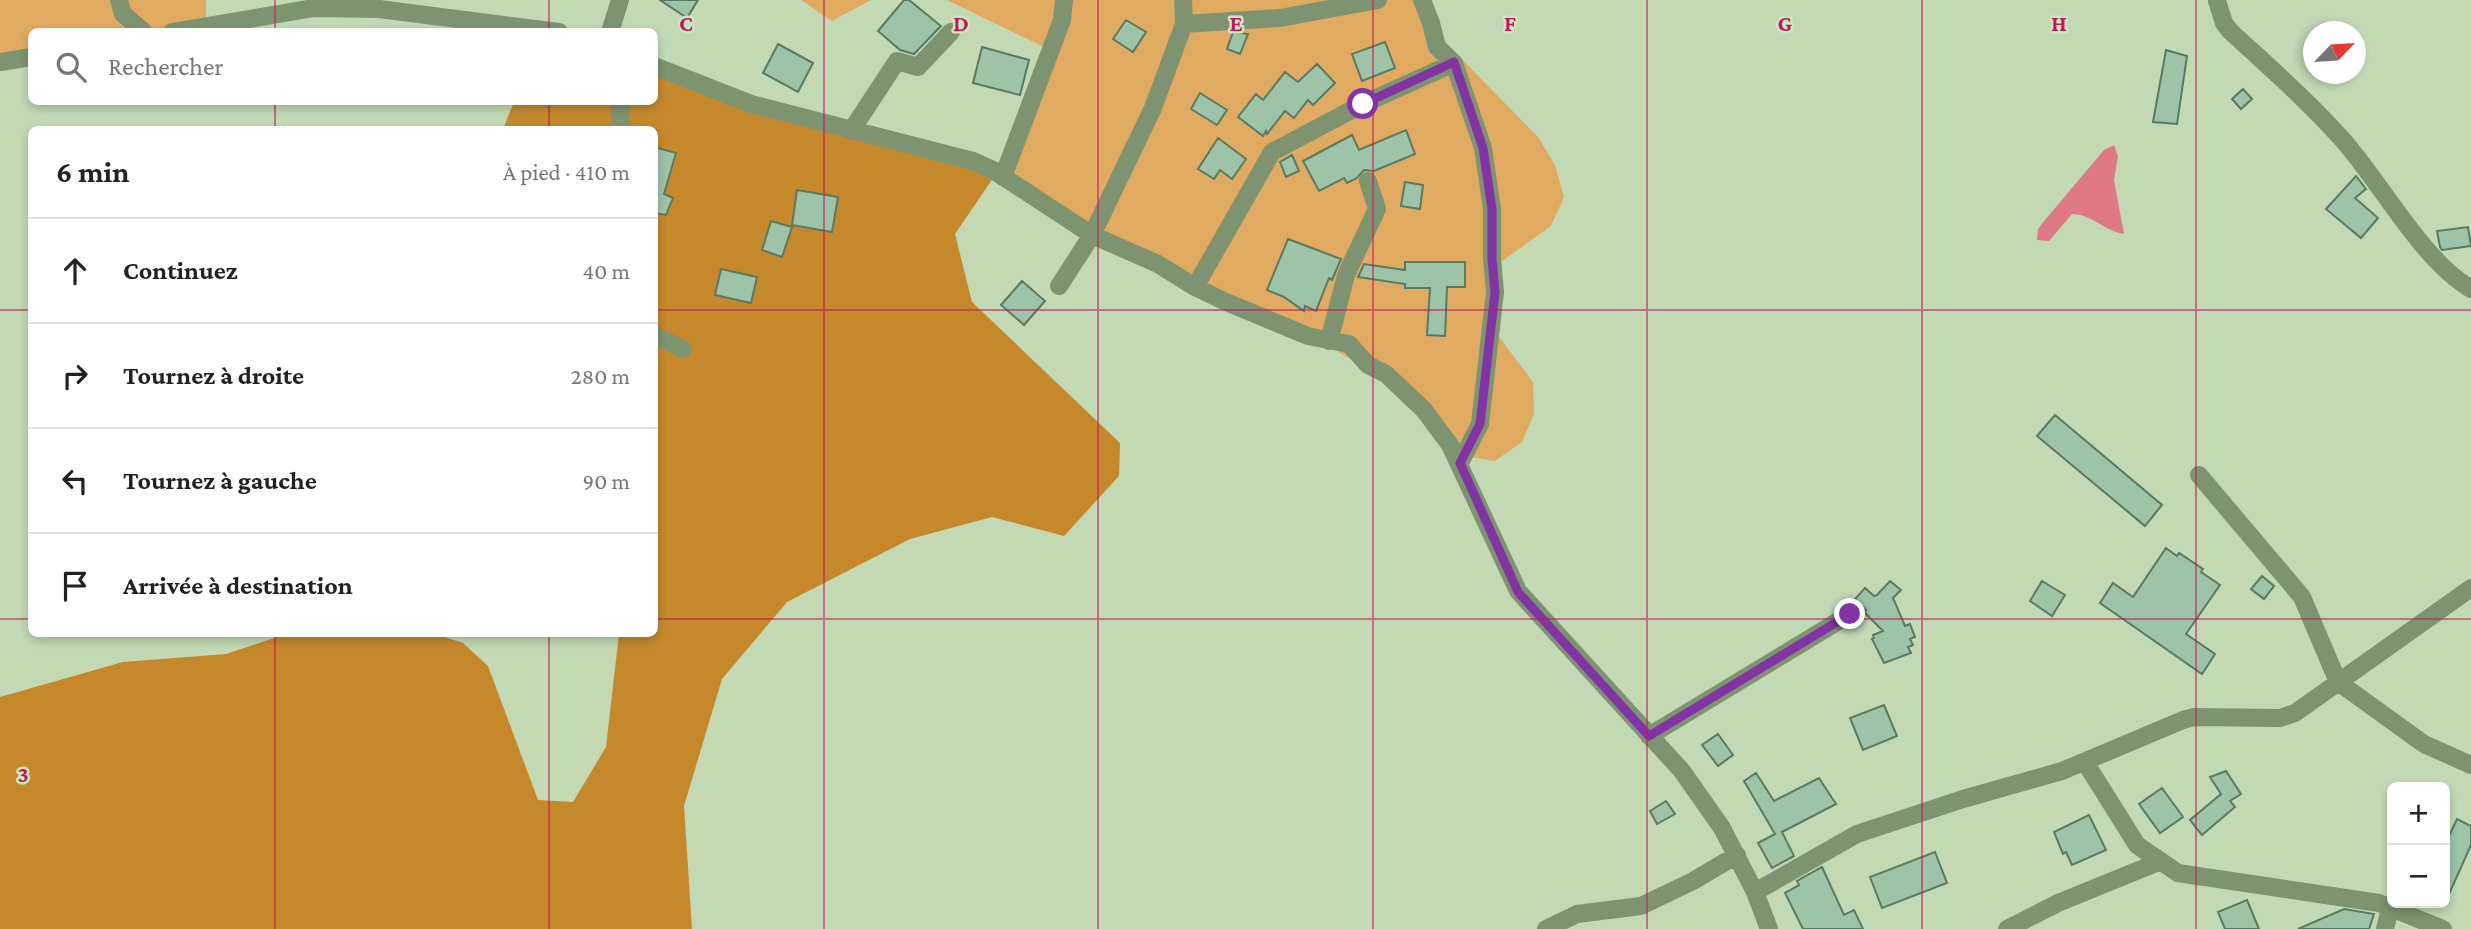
<!DOCTYPE html>
<html lang="fr">
<meta charset="utf-8">
<style>
:root{--surface:#fff;--page:#f6f6f6;--text:#202124;--muted:#757577;--line:#e0e0e0}
body{margin:0;font-family:"Crimson Pro",serif;background:var(--page);color:var(--text)}
.controls{position:absolute;right:21px;bottom:21px;display:grid;overflow:hidden;border-radius:10px;box-shadow:0 4px 10px #0003}
.controls button{width:63px;height:63px;display:grid;place-items:center;padding:0;border:0;border-bottom:2px solid var(--line);background:var(--surface);color:var(--text);font:35px sans-serif}
.compass{position:absolute;left:2303px;top:21px;width:63px;height:63px;border-radius:50%;background:var(--surface);box-shadow:0 4px 10px #0003;rotate:65deg}
.stop{position:absolute;width:21px;height:21px;margin:-16px;border:5px solid #8234a5;border-radius:50%;background:#fff}
.stop.end{background:#8234a5;border-color:#fff;box-shadow:0 2px 7px #0008}
.list{margin:0;padding:0;list-style:none}
h2{display:flex;justify-content:space-between;align-items:center;height:91px;margin:0;padding:0 28px;font-size:30px}
h2 small{font-size:23px;font-weight:400;color:var(--muted)}
.list li{display:grid;grid-template-columns:46px 1fr auto;gap:21px;align-items:center;box-sizing:border-box;height:105px;padding:0 28px;border-top:2px solid var(--line)}
.list b{display:block;font-size:26px;white-space:nowrap}
.list em{font-size:23px;font-style:normal;color:var(--muted)}
.icon{flex:none;width:38px;height:38px;fill:none;stroke:currentColor;stroke-width:2;stroke-linecap:round;stroke-linejoin:round}
.map{position:relative;flex:none;width:2471px;height:929px;overflow:hidden}
.search{position:absolute;background:var(--surface);box-shadow:0 4px 10px #0003;left:28px;top:28px;width:630px;height:77px;display:flex;align-items:center;gap:18px;box-sizing:border-box;padding:0 24px;border-radius:10px;color:var(--muted);font-size:26px}
.panel{position:absolute;background:var(--surface);box-shadow:0 4px 10px #0003;left:28px;top:126px;width:630px;height:511px;border-radius:10px}
.map>svg:first-child{display:block}
.green{fill:#e0ab61}
.forest{fill:#c5892c}
.water{fill:#df7985}
.building{fill:#9dc3a8;stroke:#587b62;stroke-width:2}
.lines{fill:none;stroke-linecap:round;stroke-linejoin:round}
.minor{stroke:#7e9370;stroke-width:18}
.route{stroke:#8234a5;stroke-width:9}
.grid{fill:none;stroke:#c2185b;stroke-width:2;stroke-opacity:0.55}
.grid-label{font-size:23px;text-anchor:middle;font-weight:bold;fill:#c2185b;stroke:#cfe6c1;stroke-width:5;stroke-linejoin:round;paint-order:stroke}
</style>
<div class="map">
<svg width="2471" height="929" viewBox="0 0 2471 929">
<rect width="100%" height="100%" fill="#c2d9b4"/>
<!-- green -->
<path class="green" d="M0,0H206V30L32,32L31,54L0,58Z
M801,0H871L832,21Z
M947,0H1418L1447,44L1538,137L1555,165L1564,197L1551,226L1498,264L1486,292L1491,326L1533,382L1534,414L1522,442L1495,461L1463,456L1426,419L1372,371L1319,341L1157,273L1000,168L1046,48Z"/>
<!-- forest -->
<path class="forest" d="M655,61L738,95L977,153L1000,168L955,234L972,302L1120,443L1119,476L1064,536L992,517L910,539L787,602L722,679L684,806L692,929H0V697L123,662L226,654L286,634H435L463,643L488,666L538,800L573,802L606,747L619,634H654V130L503,129L514,102H654Z"/>
<!-- water -->
<path class="water" d="M2114,145L2118,156L2114,180L2124,234C2104,231 2092,214 2072,214L2049,241L2037,240L2038,229L2045,220L2104,150Z"/>
<!-- building -->
<path class="building" d="M660,0H698L687,18Z
M904,0H909L941,26L914,54L900,50L878,31Z
M1126,20L1146,32L1133,52L1113,39Z
M1233,32L1248,34L1240,54L1227,49Z
M1385,42L1395,68L1362,81L1352,54Z
M778,44L813,63L798,92L763,73Z
M982,47L1029,60L1020,95L973,83Z
M2166,50L2187,56L2177,124L2153,122Z
M1317,64L1335,83L1313,105L1308,100L1294,118L1285,111L1267,134L1266,131L1263,136L1238,117L1256,94L1263,100L1285,72L1298,82Z
M2243,89L2252,99L2241,109L2232,99Z
M1200,93L1227,110L1217,125L1191,109Z
M1406,130L1415,154L1374,171L1364,170L1357,178L1347,183L1344,178L1319,191L1303,161L1352,135L1359,150Z
M1218,138L1246,159L1232,179L1220,170L1214,179L1198,169Z
M654,147L676,153L664,194L673,198L666,215L654,213Z
M1292,155L1299,171L1286,177L1280,162Z
M2356,176L2366,189L2355,198L2378,218L2361,238L2326,209Z
M1405,182L1423,185L1420,209L1401,206Z
M797,190L838,197L832,232L792,225Z
M771,221L792,227L782,257L762,250Z
M2468,227L2471,246L2442,250L2440,247L2437,231Z
M1288,239L1341,259L1332,280L1329,278L1316,311L1305,306L1304,311L1284,297L1267,290Z
M1405,262H1465V287H1447L1445,336L1427,335L1430,288H1405V284L1358,277L1364,264L1405,270Z
M721,269L757,277L751,303L715,295Z
M1022,281L1045,301L1024,325L1001,305Z
M2055,415L2162,505L2145,526L2037,436Z
M2166,548L2177,556L2179,553L2203,569L2201,572L2220,585L2186,634L2215,654L2202,674L2100,603L2113,583L2133,597Z
M2262,576L2274,586L2264,599L2251,589Z
M1890,581L1901,590L1893,598L1905,626L1910,624L1915,637L1910,639L1913,645L1908,647L1911,653L1884,663L1872,639L1874,638L1873,635L1883,631L1864,612L1866,610L1855,599L1865,588L1874,596L1877,595Z
M2042,581L2065,595L2052,616L2030,601Z
M1884,705L1897,736L1863,750L1850,718Z
M1718,734L1733,755L1718,766L1702,745Z
M2226,771L2241,794L2230,801L2235,807L2202,835L2190,820L2221,794L2210,777Z
M1756,773L1774,801L1819,778L1836,804L1782,832L1794,856L1772,868L1758,843L1775,834L1744,781Z
M2162,788L2183,817L2160,833L2139,804Z
M1666,801L1675,814L1657,824L1650,811Z
M2089,815L2106,850L2072,865L2066,852L2063,854L2054,832Z
M2457,819L2471,826V845L2445,903V845Z
M1935,852L1947,883L1882,908L1870,877Z
M1822,867L1844,915L1854,910L1863,929H1803L1785,893L1799,885L1797,881Z
M2247,900L2259,929H2225L2218,912Z
M2344,909L2374,914L2369,929H2298Z"/>
<g class="lines">
<!-- minor -->
<path class="minor" d="M119,0L123,14L144,32
M1422,0L1431,23L1437,47L1454,63L1483,148L1492,209V259L1495,292L1480,424L1460,463
M2217,1L2224,23L2230,31C2268,66 2307,100 2342,139C2382,184 2421,259 2471,289
M1184,24L1280,18L1378,0
M172,32L314,8L379,9L559,32
M610,32L620,0
M0,62L32,57
M654,66L751,104L973,161L993,170L1092,235L1158,264L1195,287L1226,302L1308,336L1349,344L1368,365L1386,374L1424,410L1450,445L1518,591L1682,771L1722,828L1755,892L1769,929
M620,102L621,130
M851,131L897,61L918,67L951,32
M1003,177L1062,20L1064,0
M1059,286L1092,235L1153,108L1184,24L1183,0
M1195,287L1272,152L1363,104L1454,63
M654,335L683,349
M1329,341L1346,275L1377,209L1368,181
M2199,475L2302,597L2338,682L2424,744L2471,765
M1649,736L1850,614
M2085,762L2137,845L2178,873L2379,903L2443,929
M1755,892L1857,834L1963,799L2062,771L2183,720L2194,717L2280,718L2295,713L2471,588
M1546,929L1577,914L1641,906L1693,881L1737,855
M2007,929L2058,903L2161,861
M2385,929L2390,908"/>
</g>
<g class="lines">
<!-- route -->
<path class="route" d="M1363,104L1454,62L1483,148L1492,209V259L1495,292L1480,424L1460,463L1518,592L1649,736L1850,614"/>
</g>
<!-- grid -->
<path class="grid" d="M275,0V32M549,0V32M824,0V929M1098,0V929M1373,0V929M1647,0V929M1922,0V929M2196,0V929M275,102V130M549,102V130M0,310H32M654,310H2471M0,619H32M654,619H2471M275,634V929M549,634V929"/>
<g class="grid-label">
<text x="686" y="31">C</text>
<text x="961" y="31">D</text>
<text x="1236" y="31">E</text>
<text x="1510" y="31">F</text>
<text x="1785" y="31">G</text>
<text x="2059" y="31">H</text>
<text x="23" y="782">3</text>
</g>
</svg>
<div class="controls">
<button>+</button>
<button>−</button>
</div>
<svg class="compass" viewBox="-18 -18 36 36"><path d="M0-13l5 13h-10z" fill="#e53935"/><path d="M0 13l5-13h-10z" fill="#757577"/></svg>
<div class="stop" style="left:1363px;top:104px"></div>
<div class="stop end" style="left:1850px;top:614px"></div>
<div class="search"><svg class="icon" aria-label="search" viewBox="0 0 24 24"><circle cx="10" cy="10" r="6"/><path d="M15 15l6 6"/></svg>Rechercher</div>
<section class="panel">
<h2>6 min<small>À pied · 410 m</small></h2>
<ul class="list">
<li><svg class="icon" aria-label="ahead" viewBox="0 0 24 24"><path d="M12 20V5M6 11l6-6 6 6"/></svg><div><b>Continuez</b></div><em>40 m</em></li>
<li><svg class="icon" aria-label="right" viewBox="0 0 24 24"><path d="M7 20v-9h11M14 6l5 5-5 5"/></svg><div><b>Tournez à droite</b></div><em>280 m</em></li>
<li><svg class="icon" aria-label="left" viewBox="0 0 24 24"><path d="M17 20v-9H6M10 6l-5 5 5 5"/></svg><div><b>Tournez à gauche</b></div><em>90 m</em></li>
<li><svg class="icon" aria-label="arrive" viewBox="0 0 24 24"><path d="M6 21V4h12l-3 4 3 4H6"/></svg><div><b>Arrivée à destination</b></div></li>
</ul>
</section>
</div>
